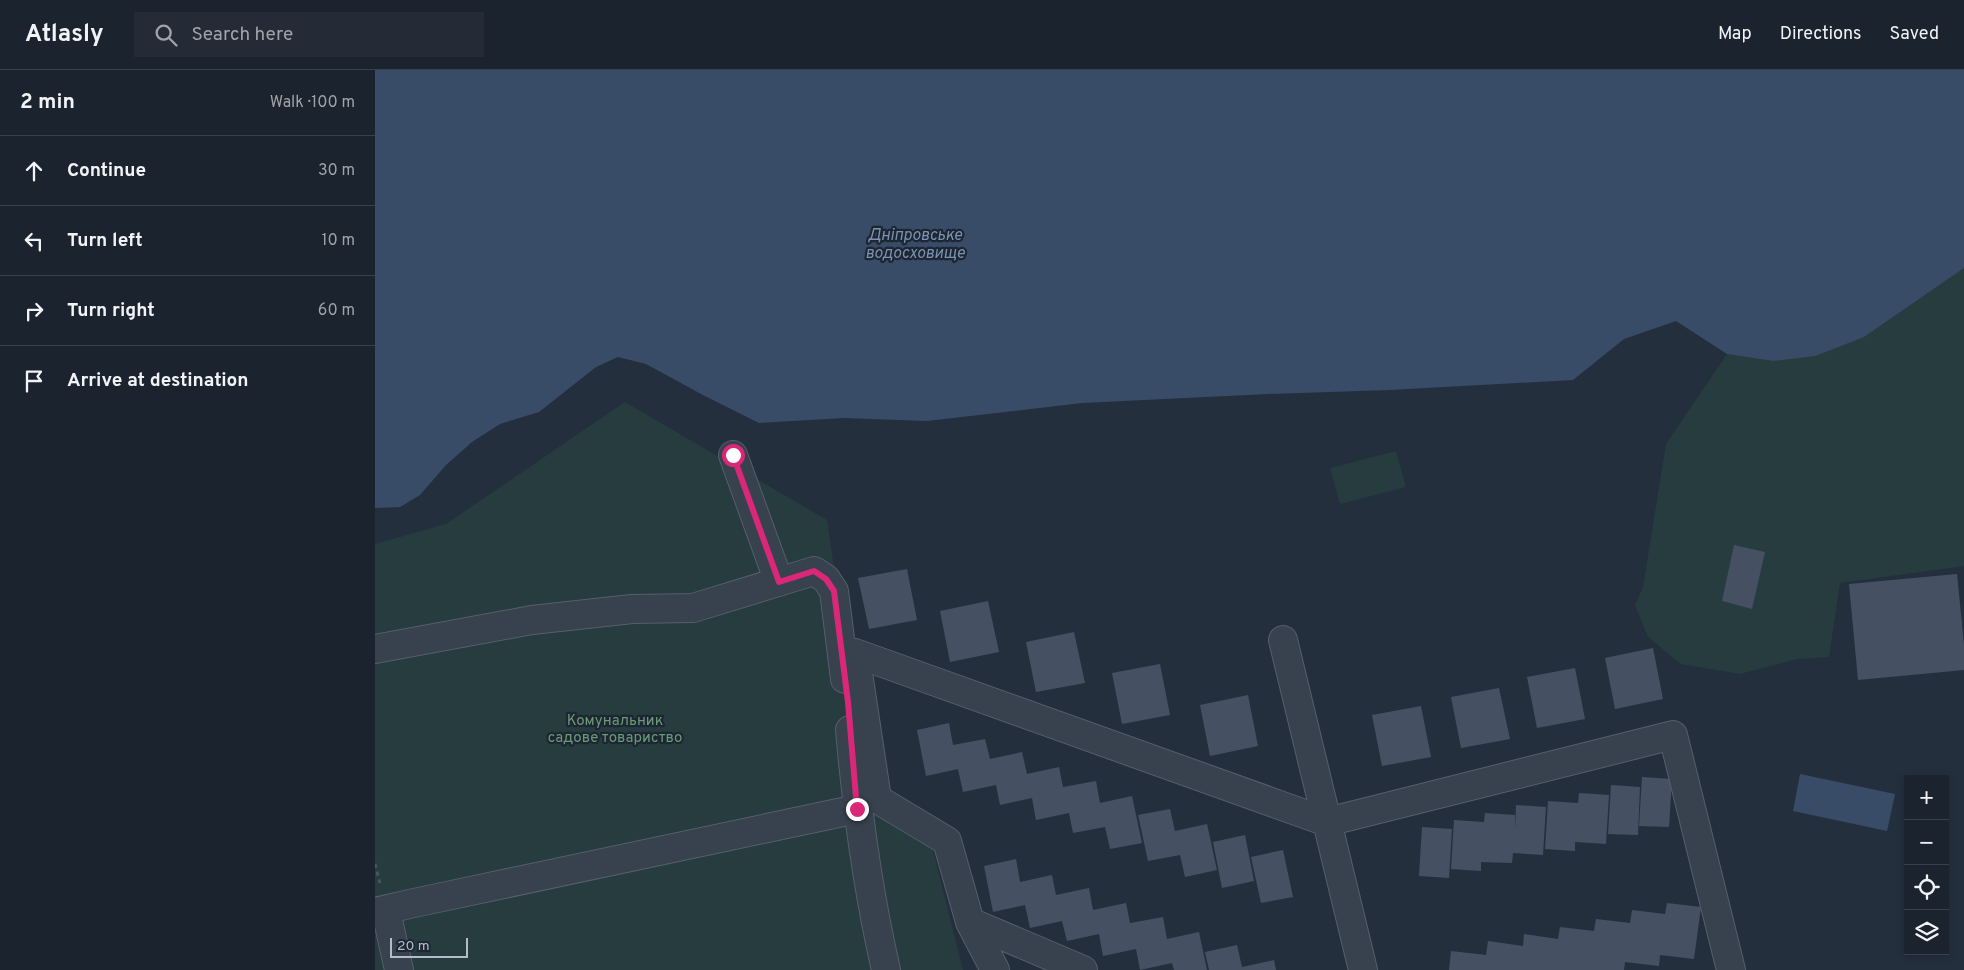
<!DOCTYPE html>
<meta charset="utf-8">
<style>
:root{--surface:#1b232e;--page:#242b36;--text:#f1f3f6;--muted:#a0a4aa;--line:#39404a}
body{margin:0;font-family:Overpass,sans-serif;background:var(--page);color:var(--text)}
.controls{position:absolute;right:15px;bottom:15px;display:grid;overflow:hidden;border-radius:0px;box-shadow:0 2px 8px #0003}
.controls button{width:45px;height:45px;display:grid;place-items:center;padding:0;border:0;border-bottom:1px solid var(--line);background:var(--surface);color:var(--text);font:25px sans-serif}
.scale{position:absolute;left:15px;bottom:12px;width:78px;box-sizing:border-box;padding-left:5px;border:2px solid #b4bcc9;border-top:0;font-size:14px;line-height:18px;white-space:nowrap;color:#b4bcc9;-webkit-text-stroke:4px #1d2633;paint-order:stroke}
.stop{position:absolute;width:15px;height:15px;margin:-11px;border:4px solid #db2777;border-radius:50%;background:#fff}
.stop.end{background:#db2777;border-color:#fff;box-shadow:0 1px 5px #0008}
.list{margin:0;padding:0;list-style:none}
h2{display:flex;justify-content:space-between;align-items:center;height:65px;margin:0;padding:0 20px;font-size:21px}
h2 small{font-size:16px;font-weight:400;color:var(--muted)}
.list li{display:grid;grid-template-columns:32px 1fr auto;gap:15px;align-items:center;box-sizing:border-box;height:70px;padding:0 20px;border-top:1px solid var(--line)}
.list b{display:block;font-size:19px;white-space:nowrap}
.list em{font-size:16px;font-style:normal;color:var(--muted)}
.icon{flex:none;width:28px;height:28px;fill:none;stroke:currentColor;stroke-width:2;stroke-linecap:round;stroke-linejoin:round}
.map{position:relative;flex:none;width:1589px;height:900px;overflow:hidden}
header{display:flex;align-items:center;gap:30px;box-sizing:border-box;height:70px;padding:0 25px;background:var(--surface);border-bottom:1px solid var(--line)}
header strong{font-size:24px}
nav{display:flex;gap:28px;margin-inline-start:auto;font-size:18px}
.search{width:350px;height:45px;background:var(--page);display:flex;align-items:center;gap:12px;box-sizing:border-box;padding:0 18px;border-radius:0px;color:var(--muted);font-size:19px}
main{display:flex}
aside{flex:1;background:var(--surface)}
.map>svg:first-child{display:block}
.green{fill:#263c3f}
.water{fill:#394c67}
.building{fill:#455162}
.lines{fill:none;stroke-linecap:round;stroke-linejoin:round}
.minor-casing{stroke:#565f6c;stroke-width:30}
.path{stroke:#44595c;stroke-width:3;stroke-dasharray:4 4;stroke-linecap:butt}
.minor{stroke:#38414e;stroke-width:28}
.route{stroke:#db2777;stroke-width:6}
.labels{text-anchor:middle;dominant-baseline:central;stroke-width:4.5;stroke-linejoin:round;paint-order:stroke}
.park-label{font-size:15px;fill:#6b9a76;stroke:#1d2633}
.water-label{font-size:16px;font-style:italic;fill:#7c92b1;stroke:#1d2633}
</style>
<header>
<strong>Atlasly</strong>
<div class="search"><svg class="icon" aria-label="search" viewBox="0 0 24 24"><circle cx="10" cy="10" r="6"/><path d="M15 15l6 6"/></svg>Search here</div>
<nav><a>Map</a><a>Directions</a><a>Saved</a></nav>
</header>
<main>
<aside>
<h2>2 min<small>Walk · 100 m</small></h2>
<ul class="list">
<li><svg class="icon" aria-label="ahead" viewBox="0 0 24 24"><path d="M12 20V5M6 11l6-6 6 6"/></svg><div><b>Continue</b></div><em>30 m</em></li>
<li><svg class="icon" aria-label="left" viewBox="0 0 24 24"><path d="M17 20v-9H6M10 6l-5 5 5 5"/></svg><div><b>Turn left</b></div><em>10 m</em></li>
<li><svg class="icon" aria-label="right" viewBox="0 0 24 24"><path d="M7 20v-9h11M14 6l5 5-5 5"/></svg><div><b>Turn right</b></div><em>60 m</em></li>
<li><svg class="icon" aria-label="arrive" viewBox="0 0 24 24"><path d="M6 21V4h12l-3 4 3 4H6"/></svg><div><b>Arrive at destination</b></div></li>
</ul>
</aside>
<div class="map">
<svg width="1589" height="900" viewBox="0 0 1589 900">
<rect width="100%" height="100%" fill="#242f3e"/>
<!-- green -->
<path class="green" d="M1589,198V496L1465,513L1454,587L1422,589L1365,604L1306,594L1273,567L1260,535L1268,517L1291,374L1352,284L1398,291L1489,267Z
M250,332L452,450L495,742L558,780L588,900H0V474L71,454Z
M1021,381L1031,417L965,434L955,398Z"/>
<!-- water -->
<path class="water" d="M0,0H1589V198L1489,267L1440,286L1398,291L1352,284L1301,251L1249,269L1198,310L1014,320L893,324L707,333L552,351L469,348L384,353L328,325L271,294L243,287L221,297L164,342L125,354L97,372L71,395L45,425L25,437L0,438Z
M1425,704L1520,724L1512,761L1418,741Z"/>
<!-- building -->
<path class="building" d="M1359,475L1390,482L1377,539L1347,531Z
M532,499L542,550L494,559L483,508Z
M1582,504L1589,575V600L1483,610L1474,514Z
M613,531L624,582L575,592L565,541Z
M699,562L710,613L661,622L651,572Z
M1278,578L1288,629L1240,639L1230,588Z
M785,594L795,645L747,654L737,603Z
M1200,598L1210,649L1162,658L1152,607Z
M1124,618L1135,669L1086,678L1076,627Z
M873,625L883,676L835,686L825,635Z
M1046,636L1056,687L1007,696L997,645Z
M574,653L578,675L610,669L615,689L647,682L652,704L684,697L688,717L721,711L725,733L757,726L767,773L735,779L730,757L698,763L694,743L661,750L657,728L625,735L621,715L588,722L583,699L551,706L542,660Z
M1267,707L1297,709L1294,757L1264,756Z
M1236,715L1265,717L1263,765L1233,764Z
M1204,723L1234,725L1231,774L1200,772V781L1170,779L1173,731L1203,733Z
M1141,735L1171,737L1168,785L1138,783L1137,793L1106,792V801L1076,799L1079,750L1109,752L1110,743L1140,745V760Z
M795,739L800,761L832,754L842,800L810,807L805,785L773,791L763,745Z
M1047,757L1077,759L1074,808L1044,806Z
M870,765L879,811L847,818L838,772Z
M908,780L918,827L886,833L876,787Z
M641,789L645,812L677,805L681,825L714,818L718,840L751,833L755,853L788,847L792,869L824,862L832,900H799L797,893L765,900L761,879L728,886L724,864L692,871L687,851L655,858L650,835L618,842L609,796Z
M1292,833L1326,837L1319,889L1285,885L1284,896L1250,892L1249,900H1074L1076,881L1111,885L1113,871L1148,876L1149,864L1183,869L1185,857L1219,861L1221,849L1255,853L1257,840L1290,844Z
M862,875L867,897L899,890L901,900H834L830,882Z"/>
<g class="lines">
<!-- minor casing -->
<g class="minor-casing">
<path id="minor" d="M358,385L404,512
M908,570L988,900
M0,579L157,550L257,539L318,538L439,501L451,509L459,521L470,609
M475,660C482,741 493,821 511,900
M11,841L24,900
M0,842L39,833L482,739
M595,852L708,900
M620,900L595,852L572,771L502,729L480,583L952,752L1298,665L1356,900"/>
</g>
<!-- path -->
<path class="path" d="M0,794L5,813"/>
<!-- minor -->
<use href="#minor" class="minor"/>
</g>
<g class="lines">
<!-- route -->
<path class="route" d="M358,385L404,512L439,501L451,509L459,521L473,632L482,739"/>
</g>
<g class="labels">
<!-- park labels -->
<g class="park-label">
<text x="240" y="651">Комунальник<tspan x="240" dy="17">садове товариство</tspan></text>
</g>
<!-- water labels -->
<g class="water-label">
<text x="540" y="166">Дніпровське<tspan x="540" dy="18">водосховище</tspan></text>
</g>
</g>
</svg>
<div class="controls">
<button>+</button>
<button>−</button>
<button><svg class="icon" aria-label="locate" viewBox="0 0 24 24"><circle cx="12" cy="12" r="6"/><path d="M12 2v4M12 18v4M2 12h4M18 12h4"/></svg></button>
<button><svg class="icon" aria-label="layers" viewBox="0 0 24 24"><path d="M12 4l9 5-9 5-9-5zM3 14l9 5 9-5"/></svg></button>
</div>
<div class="scale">20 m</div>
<div class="stop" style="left:358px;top:385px"></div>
<div class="stop end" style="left:482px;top:739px"></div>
</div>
</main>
